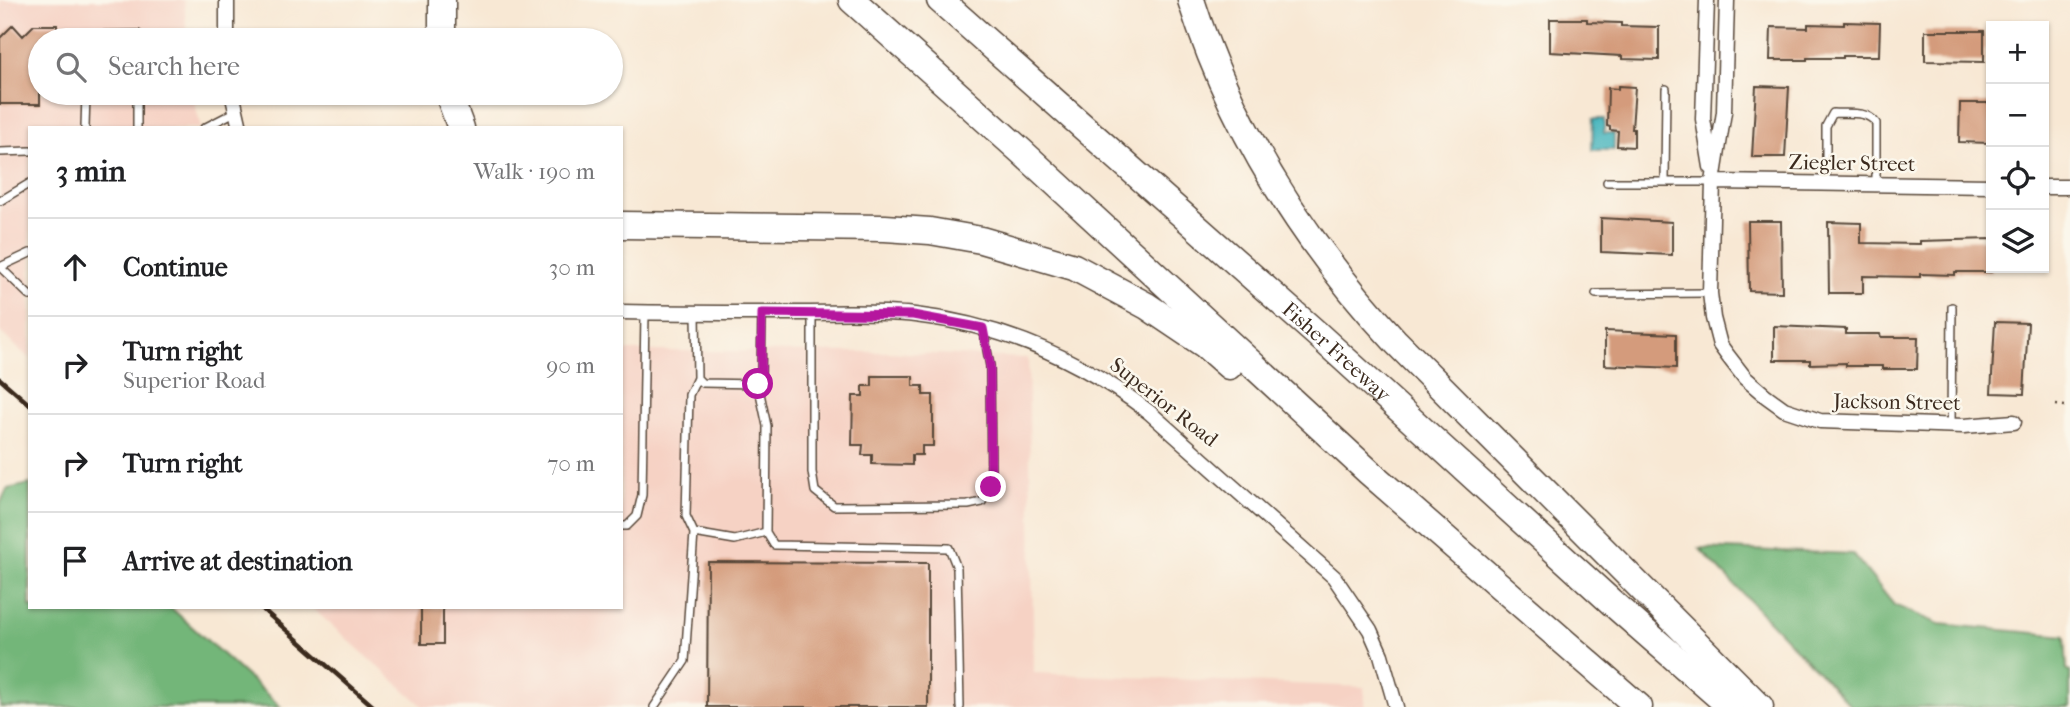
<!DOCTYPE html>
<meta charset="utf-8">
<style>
:root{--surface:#fff;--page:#f6f6f6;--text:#202124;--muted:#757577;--line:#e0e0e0}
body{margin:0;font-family:"IM FELL French Canon",serif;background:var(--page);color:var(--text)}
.controls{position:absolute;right:21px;top:21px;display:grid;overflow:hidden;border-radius:0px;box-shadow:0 2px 5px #0004}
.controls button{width:63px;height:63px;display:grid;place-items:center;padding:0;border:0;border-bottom:2px solid var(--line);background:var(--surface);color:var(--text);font:35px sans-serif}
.stop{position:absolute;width:21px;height:21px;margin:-16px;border:5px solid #b5179e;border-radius:50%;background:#fff}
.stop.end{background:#b5179e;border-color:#fff;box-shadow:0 2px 7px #0008}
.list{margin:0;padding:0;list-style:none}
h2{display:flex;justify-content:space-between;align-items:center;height:91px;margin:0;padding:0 28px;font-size:30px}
h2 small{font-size:23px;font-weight:400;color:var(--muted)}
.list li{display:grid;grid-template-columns:46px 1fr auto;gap:21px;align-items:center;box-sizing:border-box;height:98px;padding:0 28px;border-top:2px solid var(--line)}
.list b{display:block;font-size:26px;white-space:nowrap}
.list p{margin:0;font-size:23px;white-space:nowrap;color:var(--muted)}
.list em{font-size:23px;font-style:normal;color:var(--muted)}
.icon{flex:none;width:38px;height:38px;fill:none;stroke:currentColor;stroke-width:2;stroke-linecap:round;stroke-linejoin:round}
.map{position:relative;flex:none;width:2070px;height:707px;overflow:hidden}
.search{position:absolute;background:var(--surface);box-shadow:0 2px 5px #0004;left:28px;top:28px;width:595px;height:77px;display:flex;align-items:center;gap:18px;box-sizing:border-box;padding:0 24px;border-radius:38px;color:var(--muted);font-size:26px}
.panel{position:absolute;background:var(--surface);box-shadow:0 2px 5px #0004;left:28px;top:126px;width:595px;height:483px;border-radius:0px}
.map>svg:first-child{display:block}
.built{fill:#f6d2c4}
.forest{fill:#73b679;stroke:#57704c;stroke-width:2}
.water{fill:#46b5bd;stroke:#40706e;stroke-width:2}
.building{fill:#d49b7b}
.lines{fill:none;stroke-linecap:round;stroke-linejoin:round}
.lane-casing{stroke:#574639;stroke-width:10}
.street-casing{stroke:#574639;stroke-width:17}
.highway-casing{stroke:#574639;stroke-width:29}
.path{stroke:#574639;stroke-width:2.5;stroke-dasharray:2 5;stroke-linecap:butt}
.lane{stroke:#fff;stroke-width:7}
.street{stroke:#fff;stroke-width:14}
.highway{stroke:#fff;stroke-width:26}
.rail{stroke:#3b2a1e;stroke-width:4.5}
.route{stroke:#b5179e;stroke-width:9}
.labels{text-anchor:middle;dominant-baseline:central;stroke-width:5;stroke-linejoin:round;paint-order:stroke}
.street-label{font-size:21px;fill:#3b2a1e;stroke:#fbf7ec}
</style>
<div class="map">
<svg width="2070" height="707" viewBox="0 0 2070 707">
<rect width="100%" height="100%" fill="#fbf7ec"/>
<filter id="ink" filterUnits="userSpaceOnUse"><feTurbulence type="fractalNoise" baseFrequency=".0143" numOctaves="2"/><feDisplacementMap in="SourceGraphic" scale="14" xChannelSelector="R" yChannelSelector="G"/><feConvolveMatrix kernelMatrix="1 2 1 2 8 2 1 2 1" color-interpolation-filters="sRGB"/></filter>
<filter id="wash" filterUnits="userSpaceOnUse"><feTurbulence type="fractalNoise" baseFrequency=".00686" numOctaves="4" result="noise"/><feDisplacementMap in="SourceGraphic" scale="28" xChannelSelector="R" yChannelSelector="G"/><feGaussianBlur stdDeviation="1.57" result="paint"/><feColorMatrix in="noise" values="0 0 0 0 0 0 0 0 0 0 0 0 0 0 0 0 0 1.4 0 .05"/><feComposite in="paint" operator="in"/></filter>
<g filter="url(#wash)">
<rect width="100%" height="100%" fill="#f8e8d4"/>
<!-- built -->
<path class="built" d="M0,0H184L187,40H40V93H192L201,128H30V359L0,332Z
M621,351L885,352L1028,358L1034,673L1364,687L1365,707H424L311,607H621Z"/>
<!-- forest -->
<path class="forest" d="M30,484V607H170L281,707H0V504L7,489Z
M1699,548L1853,554L1894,605L1939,624L2065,636L2067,670L2070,671V707H1852Z"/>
<!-- water -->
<path class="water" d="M1593,119H1604V133H1614V150H1592Z"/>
<g id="blocks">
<!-- building -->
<path class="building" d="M1550,19H1587V22L1621,23V26L1659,27V60L1622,59V56L1550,52Z
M1844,22L1880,23L1879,56H1843V58H1807V60H1770L1771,27L1808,28V24L1844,25Z
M13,25L23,36L34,25H57V40H40V104H0V38Z
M1925,31H1984V62L1925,61Z
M1618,86L1635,87L1632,129H1634V147L1617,146L1618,131L1610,130V127L1607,126L1608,88L1618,89Z
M1756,86L1789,87L1785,157H1752Z
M1960,103H1991V143L1959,142Z
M1601,218L1672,222V255L1601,252Z
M1748,221H1781L1782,292L1749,291Z
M1828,222L1861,223V243L1920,244V241L1991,239V272H1955V275L1920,274V277L1863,276V293H1829Z
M1995,322L2028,323L2024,394L1991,393Z
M1774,326L1846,329V334H1880L1881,337H1918L1917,369H1882V366H1846V363L1810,364V360H1774Z
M1605,331L1676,334V368L1605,365Z
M872,376H913V386H923V395H933V446H922V455H912V465L872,464V455H862L863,445H852L853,396H863V386H872Z
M708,562L928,563V707H707Z
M421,607H443V644H421Z"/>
</g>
</g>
<g filter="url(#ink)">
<use href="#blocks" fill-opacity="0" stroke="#574639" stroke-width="2"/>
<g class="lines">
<!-- lane casing -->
<g class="lane-casing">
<path id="lane" d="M88,40V35L138,34V40
M85,128L86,93
M137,128V93
M204,128L235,112
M0,152L30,151
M1607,182H1713
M1665,182L1666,89
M1826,183V126L1833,113C1848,114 1867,110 1876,123V184
M0,201L30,183
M30,253L0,267L30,296
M1596,294L1709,293
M696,313L697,378L702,383L758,384L761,379L762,313
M812,313V472L815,491L834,506L968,505L982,502L991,487L990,366L983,328
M697,378L689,395L686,516L694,533L735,540L766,532L767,426L758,384
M1951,425L1952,307
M621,526H627L637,516L642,495L645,313
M766,532L774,545L949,548L957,568L960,707
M654,707L685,661L694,533"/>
</g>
<!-- street casing -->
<g class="street-casing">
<path id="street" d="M1707,0L1703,119L1711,167
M1727,0L1724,112L1713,182L1710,293L1713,318L1720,345L1728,356L1745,378L1766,396L1784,409L1820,421L1964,426L2014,422
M227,40V0
M232,93L240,128
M1713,182L1991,186
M2044,187H2070
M621,312C680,313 739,313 798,313C837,313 876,311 915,315C1002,325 1080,359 1149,412L1334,577L1370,630L1381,655L1396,707"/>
</g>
<!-- highway casing -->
<g class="highway-casing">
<g id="highway">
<path d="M442,0V40"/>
<path d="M852,0L1022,152L1369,472L1639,707"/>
<path id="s1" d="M940,0L1317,334L1619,609L1731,707"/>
<path d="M1191,0C1232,129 1304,243 1396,342L1760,707"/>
<path d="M448,93L461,128"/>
<path d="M621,225L885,228L930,231L981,240L1074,267L1147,306L1205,345L1229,366"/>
</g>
</g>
<!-- path -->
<path class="path" d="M2056,405L2065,406"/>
<!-- lane -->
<use href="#lane" class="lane"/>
<!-- street -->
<use href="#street" class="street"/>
<!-- highway -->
<use href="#highway" class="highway"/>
<!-- rail -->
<path class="rail" d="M0,379L30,405
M260,607L374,707"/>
</g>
</g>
<g class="lines" filter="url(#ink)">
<!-- route -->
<path class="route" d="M758,384L761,379L762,313L913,315L983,328L990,366L991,487"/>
</g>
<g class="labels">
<!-- street labels -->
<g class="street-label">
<text transform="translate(1852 163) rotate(1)">Ziegler Street</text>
<text stroke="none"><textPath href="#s1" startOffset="530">Fisher Freeway</textPath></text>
<text transform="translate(1164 402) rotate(38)">Superior Road</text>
<text transform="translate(1897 402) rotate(1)">Jackson Street</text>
</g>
</g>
</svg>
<div class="controls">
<button>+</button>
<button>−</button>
<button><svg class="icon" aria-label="locate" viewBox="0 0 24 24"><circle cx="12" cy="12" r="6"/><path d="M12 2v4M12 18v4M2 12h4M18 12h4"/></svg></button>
<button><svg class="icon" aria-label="layers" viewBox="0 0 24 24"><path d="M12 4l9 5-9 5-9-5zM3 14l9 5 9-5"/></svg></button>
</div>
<div class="stop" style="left:758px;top:384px"></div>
<div class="stop end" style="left:991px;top:487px"></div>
<div class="search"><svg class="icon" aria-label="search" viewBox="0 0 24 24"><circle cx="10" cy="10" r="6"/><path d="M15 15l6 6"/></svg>Search here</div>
<section class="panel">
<h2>3 min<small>Walk · 190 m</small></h2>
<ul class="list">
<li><svg class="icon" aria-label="ahead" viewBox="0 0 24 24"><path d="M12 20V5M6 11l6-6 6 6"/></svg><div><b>Continue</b></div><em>30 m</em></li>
<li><svg class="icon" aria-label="right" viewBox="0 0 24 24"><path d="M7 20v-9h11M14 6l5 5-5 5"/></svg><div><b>Turn right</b><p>Superior Road</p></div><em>90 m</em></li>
<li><svg class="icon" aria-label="right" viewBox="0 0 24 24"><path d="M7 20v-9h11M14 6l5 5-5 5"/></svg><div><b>Turn right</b></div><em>70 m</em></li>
<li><svg class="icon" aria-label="arrive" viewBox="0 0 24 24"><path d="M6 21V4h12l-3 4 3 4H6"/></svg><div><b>Arrive at destination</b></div></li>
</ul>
</section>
</div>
